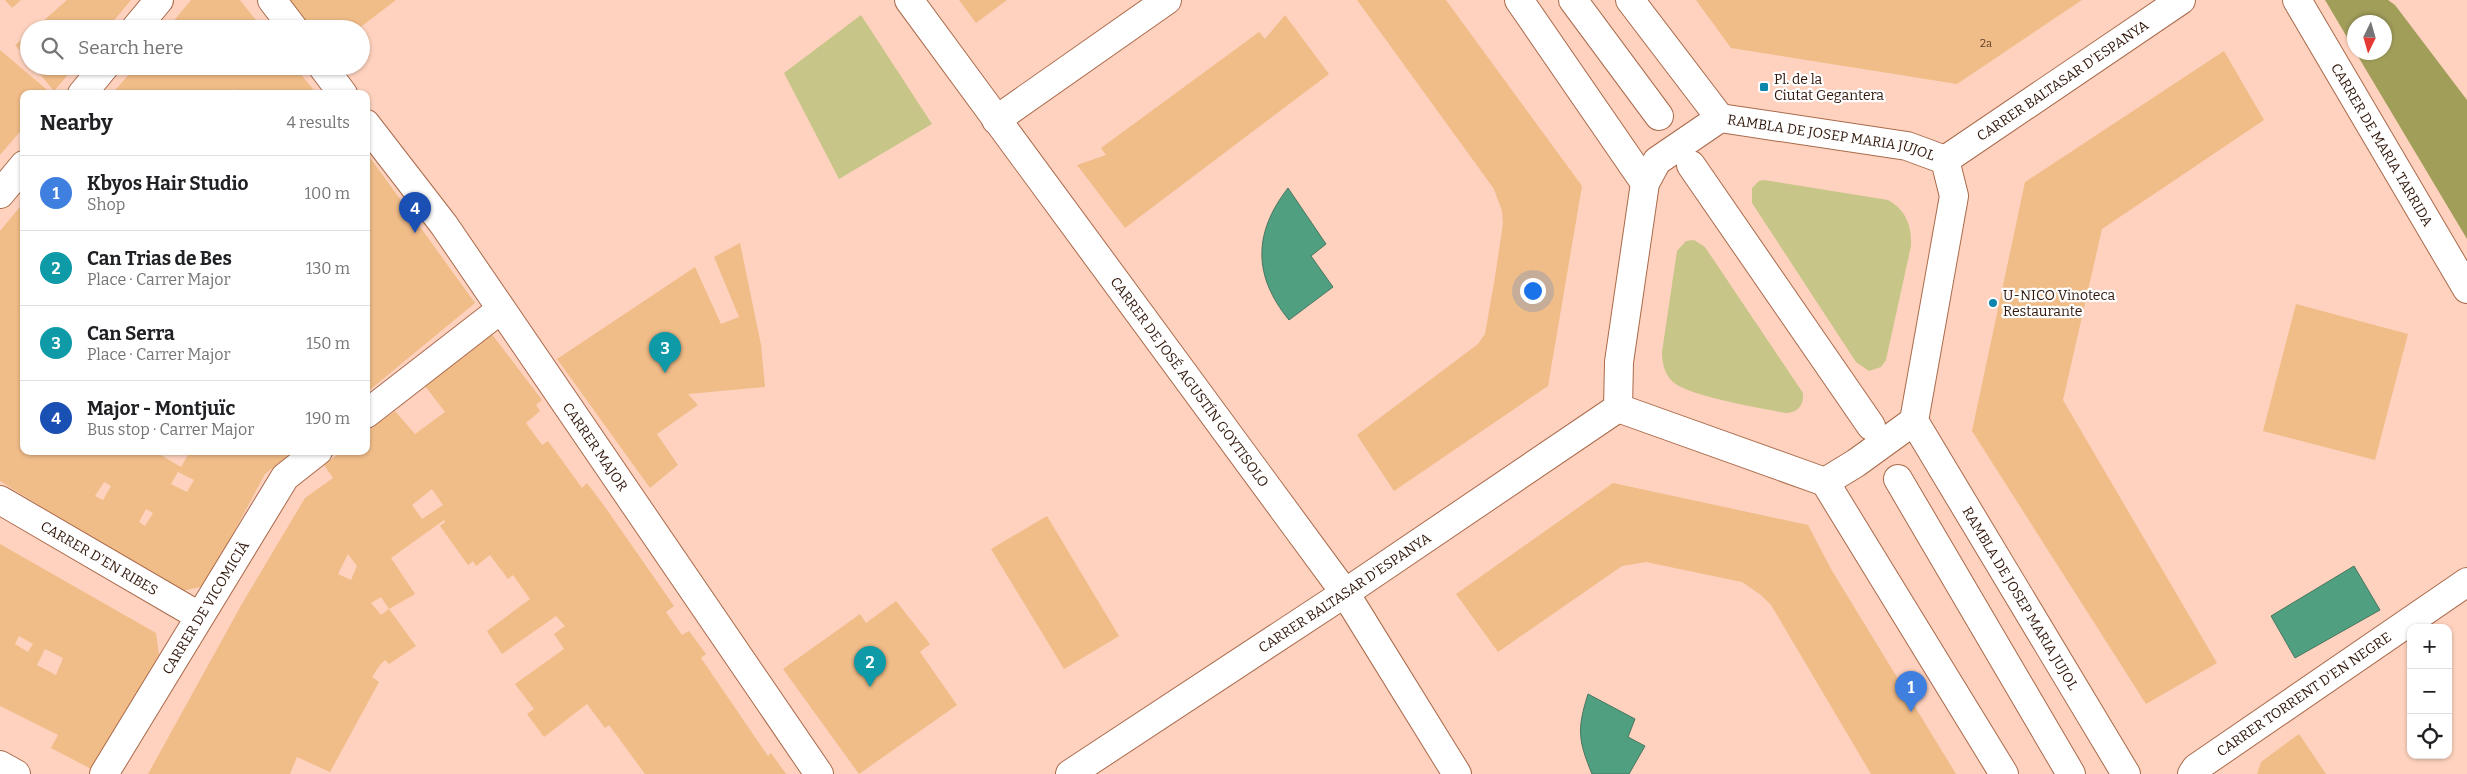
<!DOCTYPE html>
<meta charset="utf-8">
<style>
:root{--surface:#fff;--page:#f2f2f2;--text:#202124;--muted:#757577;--line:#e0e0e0;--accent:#0e86ab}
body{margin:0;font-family:Bitter,serif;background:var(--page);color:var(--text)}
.controls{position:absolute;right:15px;bottom:15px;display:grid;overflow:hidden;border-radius:10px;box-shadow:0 1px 4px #0004}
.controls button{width:45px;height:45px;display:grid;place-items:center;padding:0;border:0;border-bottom:1px solid var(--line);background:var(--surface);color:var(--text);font:25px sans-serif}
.compass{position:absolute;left:2347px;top:15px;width:45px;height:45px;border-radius:50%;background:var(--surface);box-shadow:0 1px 4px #0004;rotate:185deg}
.you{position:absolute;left:1532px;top:290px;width:18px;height:18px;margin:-12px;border:4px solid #fff;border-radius:50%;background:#1a73e8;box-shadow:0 0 0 8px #1a73e833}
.badge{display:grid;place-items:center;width:32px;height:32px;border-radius:50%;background:var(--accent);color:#fff;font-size:16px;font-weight:700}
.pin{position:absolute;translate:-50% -41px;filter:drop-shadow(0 1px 2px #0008)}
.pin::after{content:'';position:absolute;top:26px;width:18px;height:15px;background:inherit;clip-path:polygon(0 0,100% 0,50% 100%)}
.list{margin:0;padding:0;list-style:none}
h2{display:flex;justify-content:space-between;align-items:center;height:65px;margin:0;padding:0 20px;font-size:21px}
h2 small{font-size:16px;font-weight:400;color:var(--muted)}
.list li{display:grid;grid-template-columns:32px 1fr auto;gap:15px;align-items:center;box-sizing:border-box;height:75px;padding:0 20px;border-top:1px solid var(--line)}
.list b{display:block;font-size:19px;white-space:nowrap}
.list p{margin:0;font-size:16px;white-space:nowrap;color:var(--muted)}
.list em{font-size:16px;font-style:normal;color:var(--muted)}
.icon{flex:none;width:28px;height:28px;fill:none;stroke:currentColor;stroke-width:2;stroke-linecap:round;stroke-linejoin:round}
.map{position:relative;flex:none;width:2467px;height:774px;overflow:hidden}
.search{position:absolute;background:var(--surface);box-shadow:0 1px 4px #0004;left:20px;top:20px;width:350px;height:55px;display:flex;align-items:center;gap:12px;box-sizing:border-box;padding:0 18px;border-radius:28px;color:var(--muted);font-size:19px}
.panel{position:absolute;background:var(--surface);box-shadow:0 1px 4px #0004;left:20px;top:90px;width:350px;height:365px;border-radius:10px}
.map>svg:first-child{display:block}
.green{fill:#c7c588}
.forest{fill:#a19e5a}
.water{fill:#519f81;stroke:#47765e}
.building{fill:#f0bc88;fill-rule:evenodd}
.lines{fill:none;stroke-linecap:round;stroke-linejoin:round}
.street-casing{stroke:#aa6a4b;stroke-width:30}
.secondary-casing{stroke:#aa6a4b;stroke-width:30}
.street{stroke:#fff;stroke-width:28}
.secondary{stroke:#fff;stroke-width:28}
.poi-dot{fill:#0e86ab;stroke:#fefefe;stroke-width:2}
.labels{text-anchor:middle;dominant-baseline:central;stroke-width:4.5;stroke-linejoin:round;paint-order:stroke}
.number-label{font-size:11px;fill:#61402a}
.poi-label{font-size:14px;fill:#31170b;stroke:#fefefe;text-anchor:start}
.street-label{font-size:14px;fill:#31170b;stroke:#fefefe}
</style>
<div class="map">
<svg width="2467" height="774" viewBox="0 0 2467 774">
<rect width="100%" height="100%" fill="#fed2be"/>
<!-- green -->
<path class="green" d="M861,15L932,124L839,179L784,73Z
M1764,180L1888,200C1906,210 1912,226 1911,246L1886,360L1881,367L1869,371L1856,362L1752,203V188L1759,181Z
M1694,240L1705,247L1803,393C1804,405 1798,413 1785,413C1762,408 1684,396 1671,380C1664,372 1662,362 1662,352L1677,251L1686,241Z"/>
<!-- forest -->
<path class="forest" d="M2325,0H2388L2395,5L2467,100V239L2356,53L2384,52V22H2354V49Z"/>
<!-- water -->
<path class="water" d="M1288,188L1326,244L1311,256L1333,287L1289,320C1253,276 1253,233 1288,188Z
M2354,566L2380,610L2295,658L2271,616Z
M1588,694L1635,719L1628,737L1645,746L1629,774H1592C1578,740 1577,729 1588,694Z"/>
<!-- building -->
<path class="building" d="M5,0H21L12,8Z
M67,0H131L107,29H34Z
M191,0H240L263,29H167Z
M285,0H396L358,29H307Z
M959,0H1007L976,23Z
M1357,0H1446L1582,186L1548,386L1394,491L1357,435L1478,344L1485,334L1495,277L1503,223L1502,211L1494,189Z
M1696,0H2082L1957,84L1731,48Z
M1285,15L1329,74L1125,228L1077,165L1106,155L1101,148L1259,32L1265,39Z
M29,34V61L15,45Z
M0,50L52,94H24V127L0,155Z
M2224,51L2264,120L2102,229L2063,400L2217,663L2146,704L1972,431L2025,182Z
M33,66H75L54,91Z
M136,66H294L317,94H239L234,89L229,94H112Z
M366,152L475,303L366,393Z
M24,202V364L20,369L24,371V451H154L181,467L190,451H294L265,474L205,586L177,592L0,481V231ZM178,472L194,480L187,492L171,484ZM104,482L111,486L103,500L95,496ZM146,509L153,513L145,526L139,522Z
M740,243L761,345L765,387L688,394L698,405L657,434L678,465L650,488L557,359L695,267L721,324L739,317L714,257Z
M2296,304L2408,334L2375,460L2263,431Z
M488,329L542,400L536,405L540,411L526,423L542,445L548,441L582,488L587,483L605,507L674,606L666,612L682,635L689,631L706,654L701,658L768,756L771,753L786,774H645L609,725L605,728L587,704L544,737L527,714L534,709L515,684L564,649L554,634L565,626L556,616L502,654L487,631L530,599L513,575L508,579L490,555L476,566L473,561L468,565L440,526L445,522L444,520L391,558L415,594L389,609L416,646L389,664L385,660L380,665L372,677L379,682L330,772L297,757L290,774H148L243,602L305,498L333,478L324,465L342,451H366V432L395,411L415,434L445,412L422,382ZM432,489L443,505L422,519L412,505ZM348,554L357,566L351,580L338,574ZM381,597L389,609L381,615L371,603Z
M1613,483L1808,525L1831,569L1956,774H1871L1771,605L1761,595L1742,582L1646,562L1622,566L1498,652L1456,594Z
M1047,516L1119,636L1064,669L991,549Z
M0,544L156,633L159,655L95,771L51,748L58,735L0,706ZM19,636L33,644L28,652L15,644ZM45,649L63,658L56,675L37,665Z
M896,601L930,644L920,652L957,705L859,774L783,669L860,614L866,623Z
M2299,734L2326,774H2257L2261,762Z"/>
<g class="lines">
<!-- street casing -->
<g class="street-casing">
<g id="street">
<path id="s1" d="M909,0L1345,593L1457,774"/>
<path d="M1573,0L1659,116"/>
<path id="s2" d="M2297,0L2467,289"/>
<path d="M135,29L159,0"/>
<path d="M82,94L105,66"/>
<path d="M996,120L1167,0"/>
<path id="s3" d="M1945,160L2181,0"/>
<path d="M1691,165L1871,426"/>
<path d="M0,194L24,165"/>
<path d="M366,414L500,310"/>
<path d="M1898,479L2071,774"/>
<path id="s4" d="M0,500L199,616"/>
<path d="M0,765L16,774"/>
<path id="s5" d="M104,774L285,477L318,451"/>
<path id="s6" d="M1070,774L1345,593L1618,408"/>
<path id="s7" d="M2192,774L2196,768L2467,582"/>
</g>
</g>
<!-- secondary casing -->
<g class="secondary-casing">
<g id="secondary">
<path d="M272,0L294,29"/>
<path d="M1519,0L1645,183"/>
<path d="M1630,0L1720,118"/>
<path d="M322,66L343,94"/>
<path id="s8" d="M366,124L444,225L819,774"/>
<path id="s9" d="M1914,421L1856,463L1825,482L1618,408L1619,362L1645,183L1657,161L1720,118L1907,146L1945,160L1954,196L1914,421L2126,774"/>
<path d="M1825,482L2004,774"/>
</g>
</g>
<!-- street -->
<use href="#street" class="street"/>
<!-- secondary -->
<use href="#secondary" class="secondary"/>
</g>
<!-- markers -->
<g class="poi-dot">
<rect x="1759" y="82" width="10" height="10" rx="2.5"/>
<circle cx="1993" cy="303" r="5"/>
</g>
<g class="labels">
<!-- number labels -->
<g class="number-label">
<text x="1986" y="43">2a</text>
</g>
<!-- poi labels -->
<g class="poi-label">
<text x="1774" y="79">Pl. de la<tspan x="1774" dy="16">Ciutat Gegantera</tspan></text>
<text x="2003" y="295">U-NICO Vinoteca<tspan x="2003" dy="16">Restaurante</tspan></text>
</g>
<!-- street labels -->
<g class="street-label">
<text stroke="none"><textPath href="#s3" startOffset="142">CARRER BALTASAR D'ESPANYA</textPath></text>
<text stroke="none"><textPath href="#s9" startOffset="769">RAMBLA DE JOSEP MARIA JUJOL</textPath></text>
<text stroke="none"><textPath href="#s2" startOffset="168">CARRER DE MARIA TARRIDA</textPath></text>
<text stroke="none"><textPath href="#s1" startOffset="474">CARRER DE JOSÉ AGUSTÍN GOYTISOLO</textPath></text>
<text stroke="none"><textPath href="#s8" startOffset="396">CARRER MAJOR</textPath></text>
<text stroke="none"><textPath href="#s4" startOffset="115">CARRER D'EN RIBES</textPath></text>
<text stroke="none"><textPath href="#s6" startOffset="329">CARRER BALTASAR D'ESPANYA</textPath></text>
<text stroke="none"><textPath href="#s9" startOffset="1358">RAMBLA DE JOSEP MARIA JUJOL</textPath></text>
<text stroke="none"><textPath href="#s5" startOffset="195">CARRER DE VICOMICIÀ</textPath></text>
<text stroke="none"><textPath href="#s7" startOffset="138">CARRER TORRENT D'EN NEGRE</textPath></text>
</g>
</g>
</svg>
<div class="controls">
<button>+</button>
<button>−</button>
<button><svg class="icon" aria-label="locate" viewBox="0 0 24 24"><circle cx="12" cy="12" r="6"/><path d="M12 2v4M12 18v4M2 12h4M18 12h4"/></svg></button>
</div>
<svg class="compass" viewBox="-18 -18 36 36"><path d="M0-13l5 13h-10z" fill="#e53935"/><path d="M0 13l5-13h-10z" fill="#757577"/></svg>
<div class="you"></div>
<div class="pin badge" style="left:1911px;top:712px;background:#3f7fe0">1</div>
<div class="pin badge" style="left:870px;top:687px;background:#0f9aa8">2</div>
<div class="pin badge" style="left:665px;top:373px;background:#0f9aa8">3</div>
<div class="pin badge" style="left:415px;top:233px;background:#1a4fb4">4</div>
<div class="search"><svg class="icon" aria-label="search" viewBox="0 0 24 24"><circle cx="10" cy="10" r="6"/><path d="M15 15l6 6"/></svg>Search here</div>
<section class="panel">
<h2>Nearby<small>4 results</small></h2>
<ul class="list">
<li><span class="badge" style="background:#3f7fe0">1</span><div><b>Kbyos Hair Studio</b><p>Shop</p></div><em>100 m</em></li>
<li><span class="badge" style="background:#0f9aa8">2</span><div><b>Can Trias de Bes</b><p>Place · Carrer Major</p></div><em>130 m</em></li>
<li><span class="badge" style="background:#0f9aa8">3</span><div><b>Can Serra</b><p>Place · Carrer Major</p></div><em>150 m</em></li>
<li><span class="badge" style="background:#1a4fb4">4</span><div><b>Major - Montjuïc</b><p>Bus stop · Carrer Major</p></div><em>190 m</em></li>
</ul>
</section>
</div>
